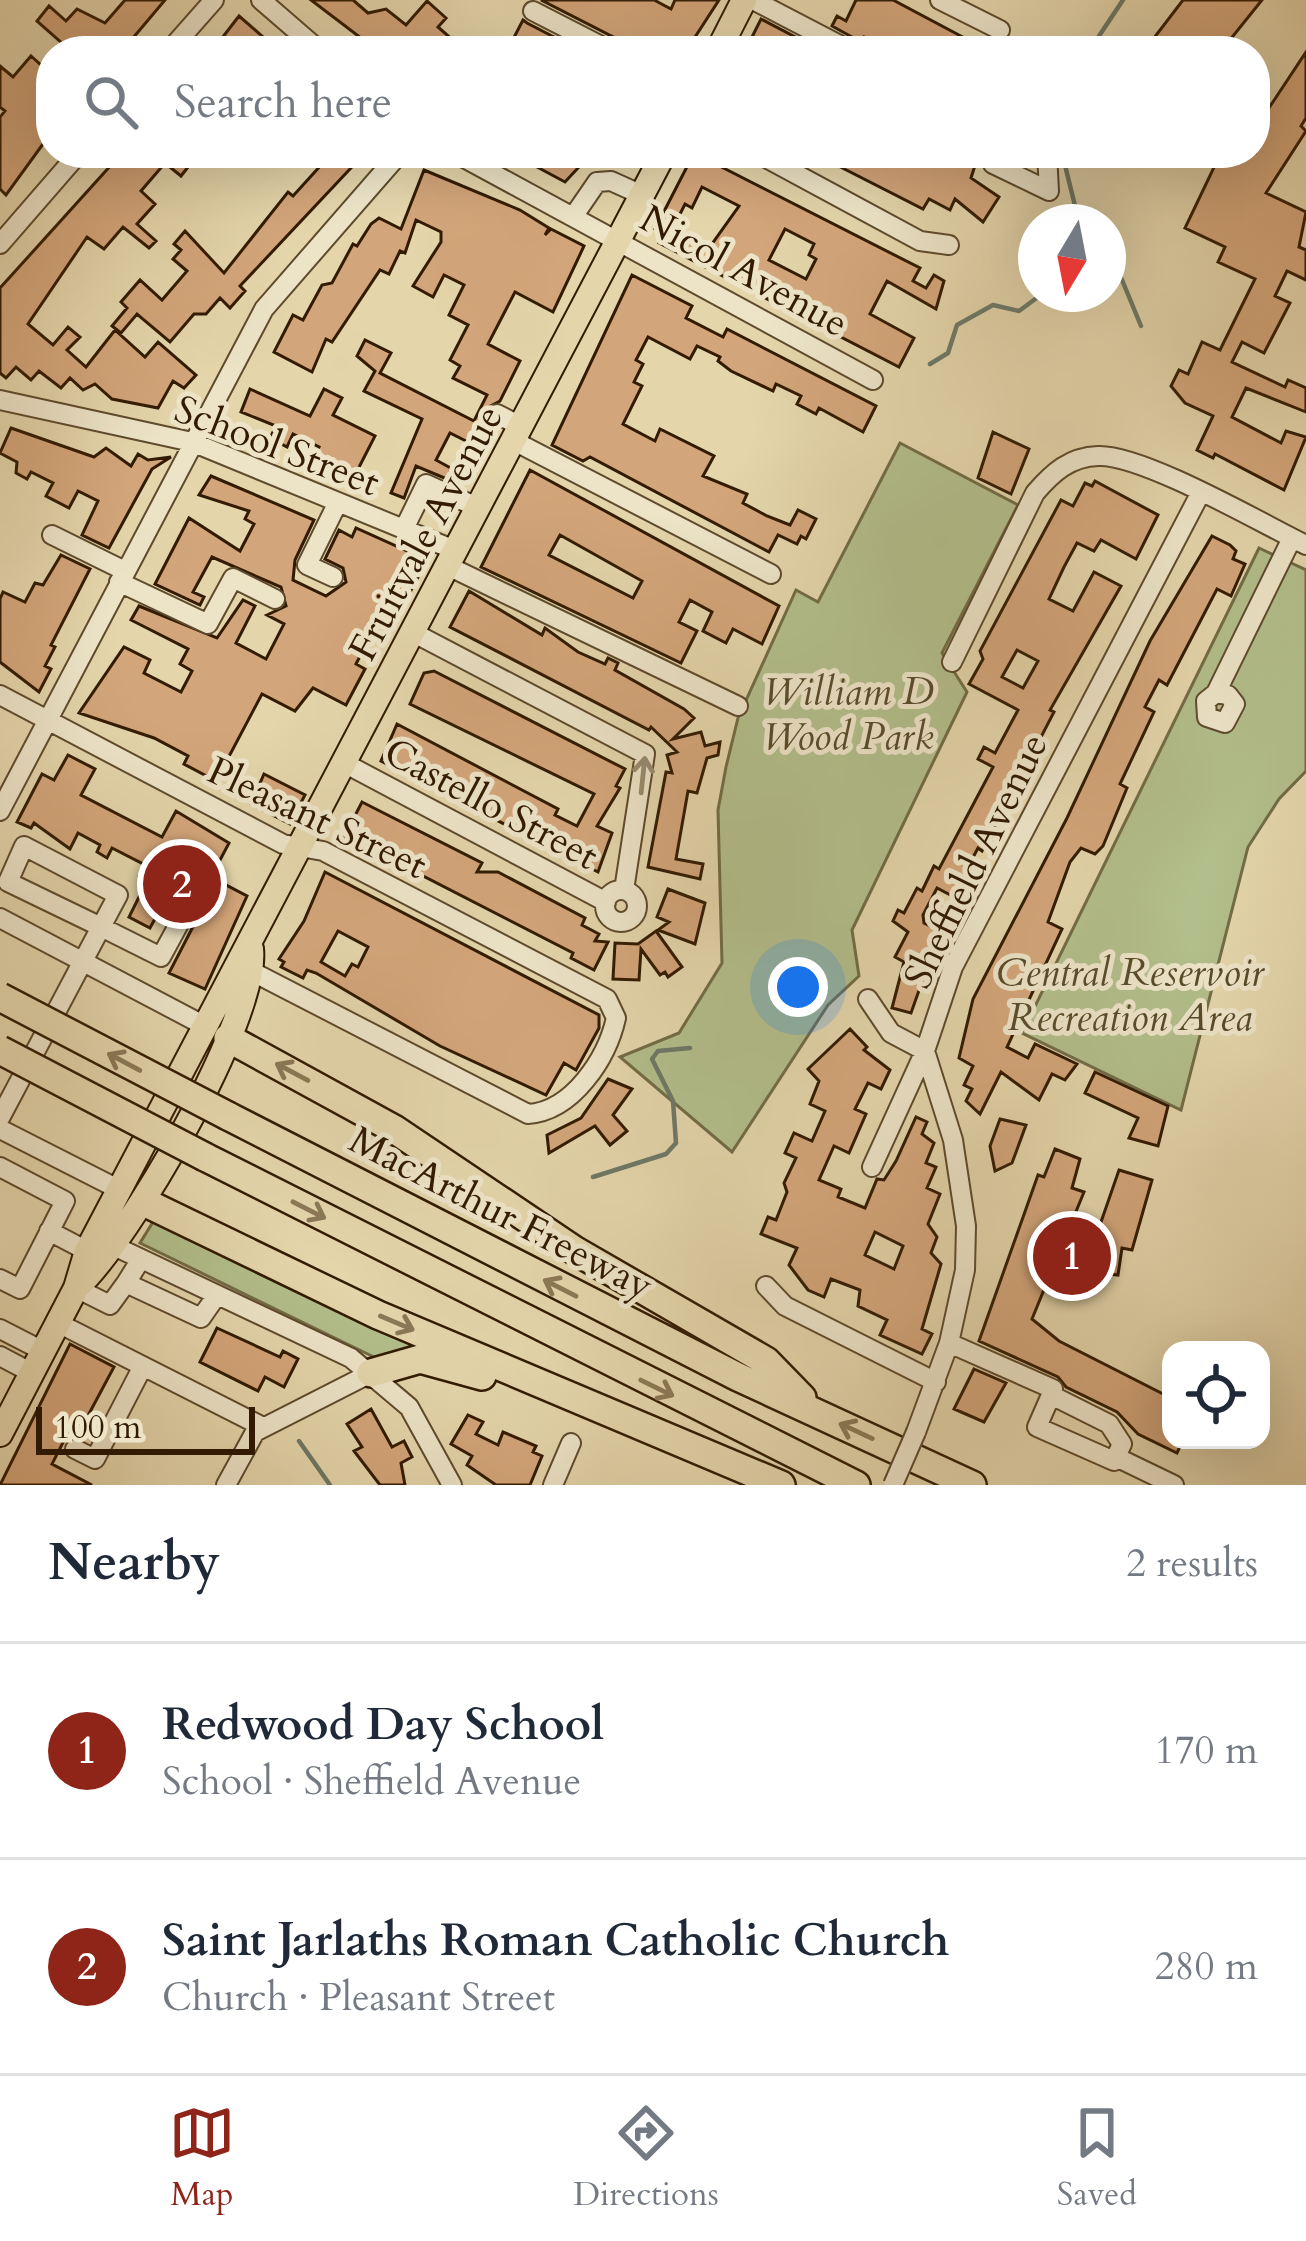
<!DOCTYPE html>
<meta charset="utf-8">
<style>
:root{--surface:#fff;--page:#f2f2f3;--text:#1f2937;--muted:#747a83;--line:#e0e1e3;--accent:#8f2418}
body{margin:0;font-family:Cardo,serif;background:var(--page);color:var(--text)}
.controls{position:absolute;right:36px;bottom:36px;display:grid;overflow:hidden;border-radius:24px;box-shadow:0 12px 48px #0002}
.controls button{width:108px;height:108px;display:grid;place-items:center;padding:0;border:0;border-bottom:3px solid var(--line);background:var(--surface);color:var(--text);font:60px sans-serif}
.compass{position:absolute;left:1018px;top:204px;width:108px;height:108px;border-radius:50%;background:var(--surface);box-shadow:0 12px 48px #0002;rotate:190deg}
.scale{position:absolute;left:36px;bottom:30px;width:219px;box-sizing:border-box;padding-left:12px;border:6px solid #321b02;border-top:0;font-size:33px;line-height:42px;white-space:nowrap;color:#321b02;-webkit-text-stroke:9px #ede4c8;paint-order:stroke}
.you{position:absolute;left:798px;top:987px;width:42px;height:42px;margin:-30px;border:9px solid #fff;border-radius:50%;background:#1a73e8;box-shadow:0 0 0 18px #1a73e833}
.badge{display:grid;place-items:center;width:78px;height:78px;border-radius:50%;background:var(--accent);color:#fff;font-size:39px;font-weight:700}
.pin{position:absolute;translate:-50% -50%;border:6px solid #fff;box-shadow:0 3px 12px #0006}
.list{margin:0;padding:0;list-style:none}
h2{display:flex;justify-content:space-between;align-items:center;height:156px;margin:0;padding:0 48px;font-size:51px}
h2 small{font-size:39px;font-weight:400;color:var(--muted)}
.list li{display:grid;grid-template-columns:78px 1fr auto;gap:36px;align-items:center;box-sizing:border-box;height:216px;padding:0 48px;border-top:3px solid var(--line)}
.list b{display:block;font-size:45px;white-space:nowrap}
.list p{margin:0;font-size:39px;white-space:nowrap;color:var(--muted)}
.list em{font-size:39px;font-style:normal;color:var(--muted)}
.icon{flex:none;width:66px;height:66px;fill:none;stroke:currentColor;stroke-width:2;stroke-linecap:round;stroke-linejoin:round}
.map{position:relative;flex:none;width:1306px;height:1485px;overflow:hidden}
.search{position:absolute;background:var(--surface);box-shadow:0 12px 48px #0002;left:36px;right:36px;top:36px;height:132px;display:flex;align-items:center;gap:30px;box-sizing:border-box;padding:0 42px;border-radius:48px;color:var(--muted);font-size:45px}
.sheet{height:588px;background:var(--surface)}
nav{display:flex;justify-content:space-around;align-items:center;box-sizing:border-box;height:168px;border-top:3px solid var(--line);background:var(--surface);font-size:33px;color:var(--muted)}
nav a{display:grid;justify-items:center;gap:6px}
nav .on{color:var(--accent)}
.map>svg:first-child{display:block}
.green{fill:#b2be8b;stroke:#726c46;stroke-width:3}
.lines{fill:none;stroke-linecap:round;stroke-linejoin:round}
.stream{stroke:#6d7967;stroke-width:4.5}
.building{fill:#d3a57a;stroke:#321b02;stroke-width:3;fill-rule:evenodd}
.minor-casing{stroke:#5e4a2c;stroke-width:22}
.major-casing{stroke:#321b02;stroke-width:28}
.highway-casing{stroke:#321b02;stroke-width:32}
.minor{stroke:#ede4c8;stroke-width:18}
.major{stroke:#e4d5ab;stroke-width:24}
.highway{stroke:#e4d5ab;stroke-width:27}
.minor-bridge-casing{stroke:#5e4a2c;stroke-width:22;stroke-linecap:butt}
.highway-bridge-casing{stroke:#321b02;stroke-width:32;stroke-linecap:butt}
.minor-bridge{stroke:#ede4c8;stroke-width:18}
.highway-bridge{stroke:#e4d5ab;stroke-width:27}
.oneway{stroke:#998a6f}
.oneway2{stroke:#8b7856}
.labels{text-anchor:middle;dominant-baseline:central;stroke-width:10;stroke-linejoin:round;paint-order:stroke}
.street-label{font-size:39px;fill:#321b02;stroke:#ede4c8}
.park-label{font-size:39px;font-style:italic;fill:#584c2b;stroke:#ede4c8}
</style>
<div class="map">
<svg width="1306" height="1485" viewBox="0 0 1306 1485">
<rect width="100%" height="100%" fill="#e4d5ab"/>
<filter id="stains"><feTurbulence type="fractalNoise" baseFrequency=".00167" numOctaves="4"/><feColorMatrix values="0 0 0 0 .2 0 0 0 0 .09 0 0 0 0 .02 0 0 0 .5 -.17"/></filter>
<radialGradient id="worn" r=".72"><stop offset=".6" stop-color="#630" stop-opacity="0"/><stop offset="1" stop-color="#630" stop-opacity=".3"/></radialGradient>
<!-- green -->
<path class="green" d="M900,443L1018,505L942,653L967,692L852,930L859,976L828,1005L732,1152L620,1057L679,1033L722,963L718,810L726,767L738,718L796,590L818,602Z
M1259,548L1306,570V771L1279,799L1248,847L1181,1110L1022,1033Z
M153,1222L293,1290L436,1350L380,1360L140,1243Z"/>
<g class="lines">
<!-- stream -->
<path class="stream" d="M1096,51L1099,36L1123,0
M1062,153L1079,222
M1108,264L1120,275L1141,326
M930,364L948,353L957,325L993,305L1019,311L1042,294
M593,1177L666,1154L676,1143L673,1101L652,1059L658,1051L690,1048
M299,1441L330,1485"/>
</g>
<!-- building -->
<path class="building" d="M125,0H165L122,51H71L37,21L49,6L66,21L77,9L105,23Z
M311,0H353L368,13L386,9L406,25L427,1L446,18L438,27L454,41L444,51H378Z
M541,0H654L671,9L675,0H719L686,51H640L629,45L624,51L617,39Z
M856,0H893L989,51H921L895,38L890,49L864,37L861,42L832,26L837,16L846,21Z
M1183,0H1262L1221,51H1144Z
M239,16L262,36L248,51H212Z
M761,19L822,51H745Z
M523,20L527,23L581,51H507Z
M1306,52V118L1301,126L1306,131L1266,193L1306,212L1299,247L1306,250V280L1287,271L1275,296L1290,303L1264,353L1242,342L1232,362L1285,387L1288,380L1306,388V412L1246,388L1232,417L1281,443L1286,431L1306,437L1284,490L1215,454L1213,458L1197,450L1213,416L1185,403L1171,386L1179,370L1188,374L1202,342L1220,350L1255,279L1218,262L1225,247L1185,228L1216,163L1229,161L1234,153H1255V129Z
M31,56L51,74V133L6,195L0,189V117L5,111L0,107V66L13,77Z
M122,153H199L181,176L165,163L141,191L155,204L137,224L156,241L149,248L123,227L104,249L87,237L28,324L53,345L68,327L80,337L67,350L86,367L115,330L145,357L158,342L196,375L184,388L173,381L158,408L112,399L95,384L83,390L70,378L61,388L39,371L31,380L16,367L6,378L0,373V288Z
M332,153H365L240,286L245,291L230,308L220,298L206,314H194L170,342L137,314L121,333L112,326L127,308L121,302L140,280L162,300L187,271L173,259L181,250L174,244L185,231L224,273L288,192L293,196Z
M511,153H566L578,168L565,182Z
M694,153L920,268L913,281L926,288L934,275L944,281L936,309L887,281L870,314L914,338L899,367L659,243L664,234L655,229ZM702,187L739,206L709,248L672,230L685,204L692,208ZM785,229L814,244L809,255L816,259L806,279L769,260Z
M813,153H979L971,178L999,197L983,222L955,199L950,210L929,199L923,209Z
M424,170L520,210L549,228L545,235L551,229L584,246L553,312L515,292L488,344L520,361L500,401L485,409L490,426L470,443L450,433L436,460L465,476L461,485L416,466L404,498L391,493L422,419L364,391L375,371L357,356L365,340L391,353L380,373L474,421L487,395L453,378L460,366L450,360L468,325L449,315L464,285L444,275L433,297L413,286L441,242V232L416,220L405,253L400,251L389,274L380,270L332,342L326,339L312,372L274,352L293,315L303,320L322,285L332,283L353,244L357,246L371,224L379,218L401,229Z
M632,275L692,306L686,318L723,337L727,329L876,406L863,432L819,408L816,414L797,404L801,396L776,384L773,391L731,371L718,361L720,357L697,346L690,359L648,337L636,360L643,364L634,382L642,386L623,424L655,441L660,429L714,456L703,476L747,494L743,503L767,516L790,525L798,510L816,519L806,539L801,536L797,544L778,535L769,552L590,457L583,461L552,445Z
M250,389L310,416L324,389L342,398L333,415L375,436L354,477L313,459L319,447L293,434L287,447L270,438L276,426L241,412Z
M11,428L94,457L106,448L131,466L138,454L148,460L171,457L152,469L109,548L82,535L98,501L78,491L69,508L46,496L53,483L31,472L27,479L16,473L17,462L0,453Z
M993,432L1029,449L1011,494L978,478Z
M530,470L779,606L762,644L733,629L726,643L703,631L712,612L690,600L679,622L697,631L681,663L481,567ZM560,535L642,581L633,598L549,555Z
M211,476L314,520L295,560L293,580L326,596L346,582L343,568L325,559L339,530L352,537L356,528L427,560L385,640L372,633L356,664L365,669L346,705L313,688L295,711L262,694L216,781L184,764L188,756L154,738L79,713L124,647L150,660L144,673L181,692L192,671L180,664L188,649L131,620L139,606L217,638L243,600L255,606L236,643L266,659L284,624L267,615L286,606L281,587L212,557L193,592L204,597L200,605L155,584L189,518L240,551L254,524L245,519L249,511L199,495Z
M1095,481L1158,515L1136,559L1101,540L1094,551L1077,543L1064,567L1049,599L1073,611L1094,572L1121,586L1050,710L1054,712L982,851L978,848L961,880L966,883L958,899L937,888L923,915L924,923L940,931L911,1013L892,1008L904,962L895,957L908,932L893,921L898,910L904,913L917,888L922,891L934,866L939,869L993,767L978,759L984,747L995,753L1018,710L969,684L983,659L980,651L1061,500L1073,506L1085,483L1092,486ZM1017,650L1038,661L1023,688L1002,677Z
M1212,536L1230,545L1236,551L1233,559L1245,564L1231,596L1217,589L1167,685L1159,680L1145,707L1154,712L1120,784L1127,788L1103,846L1095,854L1081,848L1070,862L1048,922L1062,929L1007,1047L1028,1058L1035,1044L1077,1064L1065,1080L1052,1074L1039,1100L1001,1072L980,1114L966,1101L972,1089L964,1085L973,1066L959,1058L973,999L1067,818L1150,641Z
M61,555L90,569L51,645L55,647L45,666L51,669L39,692L0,662V599L3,592L25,602L35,583L43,585Z
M469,591L542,635L545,628L578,652L605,664L608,658L618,663L615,670L684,709L694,718L673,739L701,732L705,746L720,742L718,755L707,758L697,793L688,791L676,859L703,864L700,879L648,867L666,772L672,773L667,755L677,752L651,727L649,730L450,627Z
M434,671L625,769L616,786L620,788L597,826L612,833L598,872L381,761L397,724L558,809L555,815L577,826L594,794L410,704L424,673Z
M68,755L95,769L81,795L162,837L176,811L229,843L211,877L247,896L205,989L169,973L199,915L164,902L150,928L129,917L142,891L139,876L145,865L112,848L107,858L97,852L100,845L78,833L70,849L34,823L31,828L17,822L42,774L54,780Z
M264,774L305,795L290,824L251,804Z
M362,802L482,863L477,872H498L585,918L582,925L599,934L595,941L608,942L594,970L571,958L573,953L384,856L342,841Z
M325,872L599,1015V1028L576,1070L564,1063L546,1095L440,1046L316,973L307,970L303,978L281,967L284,962L279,959L304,921ZM338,931L368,947L358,967L352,964L345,976L321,962Z
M668,889L705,903L695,944L658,930L669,922L657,917Z
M656,931L682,967L668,977L665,972L660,975L641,949L639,980L613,979L615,943L638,944Z
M850,1029L867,1047L864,1050L890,1070L881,1089L868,1083L855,1109L866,1114L849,1153L834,1146L819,1180L841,1189L838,1197L865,1208L877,1179L884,1180L896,1161L916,1117L927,1122L922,1134L934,1143L926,1163L936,1167L927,1188L940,1194L928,1224L937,1237L931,1253L941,1264L922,1329L932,1334L922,1354L880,1335L887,1320L858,1306L860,1290L831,1279L824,1297L808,1290L789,1265L797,1248L761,1234L768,1217L776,1220L787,1192L784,1183L796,1158L785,1153L794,1133L812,1141L825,1111L810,1104L819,1081L808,1069ZM875,1232L903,1246L894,1269L865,1255Z
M1095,1072L1168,1106L1158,1146L1129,1138L1138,1118L1085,1093Z
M608,1079L632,1089L613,1115L627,1131L610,1145L595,1126L549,1153L547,1135L581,1118Z
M1000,1119L1026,1125L1012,1163L995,1171L990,1146Z
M1055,1149L1080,1159L1072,1188L1084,1192L1032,1319L1059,1341L1171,1398L1165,1425L1171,1428V1440H1183L1177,1453L1138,1434L1117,1412L1066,1387L1058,1377L979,1341L1038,1175L1044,1177Z
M1119,1170L1152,1180L1132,1250L1122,1248L1118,1275L1090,1272L1093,1245Z
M217,1328L280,1357L283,1351L298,1359L284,1387L265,1377L258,1391L200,1362Z
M70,1344L114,1367L83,1425L74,1421L52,1464L92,1485H0Z
M974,1369L1006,1383L984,1422L954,1409Z
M371,1409L392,1447L404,1441L412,1457L401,1463L405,1485H380L354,1451L362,1447L347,1424Z
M468,1415L483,1422L476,1434L498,1445L503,1432L536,1446L533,1452L542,1456L530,1485H496L467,1465L472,1456L451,1444Z"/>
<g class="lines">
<!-- minor casing -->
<g class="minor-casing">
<path id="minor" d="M261,0L320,51
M753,0L851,51
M940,0L1000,30
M533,11L611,51
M169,51L214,0
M455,153L873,380
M757,153L920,241L949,245
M992,153L993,164L1049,191L1047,153
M575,214L597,182L611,181L642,195
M0,244L79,153
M0,400L192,442L457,551
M497,414L522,427
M514,441L771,574
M404,529L426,484L479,508
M52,535L125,571
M448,566L738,706
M333,577L307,565L338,502
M119,582L208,624L233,578L275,599
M414,633L645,754L624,890
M952,662L1035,493C1053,472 1070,457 1098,456C1142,454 1261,523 1306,545
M1216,693L1228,695L1235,704L1225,723L1207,717L1206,701L1216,693L1292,538
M0,695L283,844L323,851L607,999L616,1018C607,1058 573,1111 528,1114L251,971
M346,764L606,902
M0,811L264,309L400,153
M24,846L118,895L101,927L8,882Z
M605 906a16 16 0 1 1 32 0a16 16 0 1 1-32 0Z
M0,918L205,1026
M868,999L891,1033L925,1051L872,1167
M0,1118L101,927L161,957L181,920
M0,1129L120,1190
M0,1167L65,1201L20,1289L0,1279
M49,1231L87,1251
M114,1246L351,1358L409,1407L452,1485
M141,1259L126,1283L201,1318L217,1295
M766,1286L785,1306L936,1382
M76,1288L110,1305L126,1283
M58,1323L263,1427
M0,1329L43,1351
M949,1343L1053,1389L1051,1395L1109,1424L1122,1444L1114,1461L1037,1427L1051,1395
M0,1356L32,1373
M916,1432L949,1343L965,1270L966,1226L953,1140L925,1051L953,967L1200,494
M75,1449L95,1459L143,1366
M1116,1457L1174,1485
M226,1485L255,1432L371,1373
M553,1485L571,1443"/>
</g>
<!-- major casing -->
<g class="major-casing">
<path id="major" d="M718,51L744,0
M76,1288C128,1242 259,1017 251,949
M0,1434L76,1288L87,1251L664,153"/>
</g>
<!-- highway casing -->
<g class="highway-casing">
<path id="highway" d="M228,1038L394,1129L574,1250L766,1361L802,1398
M228,1116L738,1377L972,1485
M205,1157L856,1485
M144,1202L378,1315L781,1485
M371,1373L420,1359L482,1376"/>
</g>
<!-- minor -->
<use href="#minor" class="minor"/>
<!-- major -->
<use href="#major" class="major"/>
<!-- highway -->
<use href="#highway" class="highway"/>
<!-- minor-bridge casing -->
<g class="minor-bridge-casing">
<path id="minor-bridge" d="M893,1485L916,1432"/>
</g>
<!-- highway-bridge casing -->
<g class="highway-bridge-casing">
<path id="highway-bridge" d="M0,997L228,1116
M0,1050L205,1157"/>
</g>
<!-- minor-bridge -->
<use href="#minor-bridge" class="minor-bridge"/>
<!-- highway-bridge -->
<use href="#highway-bridge" class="highway-bridge"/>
</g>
<!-- one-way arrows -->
<defs><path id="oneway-shaft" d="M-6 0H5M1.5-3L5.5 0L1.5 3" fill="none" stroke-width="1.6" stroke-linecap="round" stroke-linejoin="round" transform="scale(3)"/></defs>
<use class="oneway" href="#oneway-shaft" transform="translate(643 775) rotate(-84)"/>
<g class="oneway2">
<use href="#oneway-shaft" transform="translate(124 1062) rotate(-152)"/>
<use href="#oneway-shaft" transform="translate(292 1072) rotate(-152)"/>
<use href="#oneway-shaft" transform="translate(309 1210) rotate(27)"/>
<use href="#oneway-shaft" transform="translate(560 1288) rotate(-153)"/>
<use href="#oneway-shaft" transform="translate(397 1323) rotate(23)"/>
<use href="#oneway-shaft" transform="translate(657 1388) rotate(26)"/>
<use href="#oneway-shaft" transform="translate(856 1431) rotate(-155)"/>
</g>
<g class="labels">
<!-- street labels -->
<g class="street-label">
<text transform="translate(744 271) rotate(29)">Nicol Avenue</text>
<text transform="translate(277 446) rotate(21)">School Street</text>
<text transform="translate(426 533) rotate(-62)">Fruitvale Avenue</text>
<text transform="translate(491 804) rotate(28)">Castello Street</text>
<text transform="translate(317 818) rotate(25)">Pleasant Street</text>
<text transform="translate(976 861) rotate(-64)">Sheffield Avenue</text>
<text transform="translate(501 1213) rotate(27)">MacArthur Freeway</text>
</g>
<!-- park labels -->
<g class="park-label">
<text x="848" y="691">William D<tspan x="848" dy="45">Wood Park</tspan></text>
<text x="1130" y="972">Central Reservoir<tspan x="1130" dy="45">Recreation Area</tspan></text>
</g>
</g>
<rect width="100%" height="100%" filter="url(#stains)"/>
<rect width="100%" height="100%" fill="url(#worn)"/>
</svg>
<div class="controls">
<button><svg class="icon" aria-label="locate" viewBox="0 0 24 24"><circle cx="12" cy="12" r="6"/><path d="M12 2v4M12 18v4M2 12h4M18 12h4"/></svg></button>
</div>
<svg class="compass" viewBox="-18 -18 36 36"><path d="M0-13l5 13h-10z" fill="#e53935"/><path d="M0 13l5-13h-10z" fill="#747a83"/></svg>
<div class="scale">100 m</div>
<div class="you"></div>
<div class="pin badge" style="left:1072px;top:1256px">1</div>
<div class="pin badge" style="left:182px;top:884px">2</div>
<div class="search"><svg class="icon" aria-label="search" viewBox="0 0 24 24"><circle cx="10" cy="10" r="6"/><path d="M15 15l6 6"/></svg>Search here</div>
</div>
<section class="sheet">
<h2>Nearby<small>2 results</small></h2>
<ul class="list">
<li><span class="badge">1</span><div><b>Redwood Day School</b><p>School · Sheffield Avenue</p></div><em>170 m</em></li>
<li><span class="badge">2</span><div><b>Saint Jarlaths Roman Catholic Church</b><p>Church · Pleasant Street</p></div><em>280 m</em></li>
</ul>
</section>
<nav>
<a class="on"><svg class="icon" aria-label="map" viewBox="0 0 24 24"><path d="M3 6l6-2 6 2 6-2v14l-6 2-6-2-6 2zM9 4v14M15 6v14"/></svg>Map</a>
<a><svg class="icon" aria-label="directions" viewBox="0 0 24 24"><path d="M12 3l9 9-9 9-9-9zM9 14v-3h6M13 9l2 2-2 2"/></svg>Directions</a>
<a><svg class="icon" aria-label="saved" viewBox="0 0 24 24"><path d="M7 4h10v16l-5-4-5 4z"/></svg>Saved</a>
</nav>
